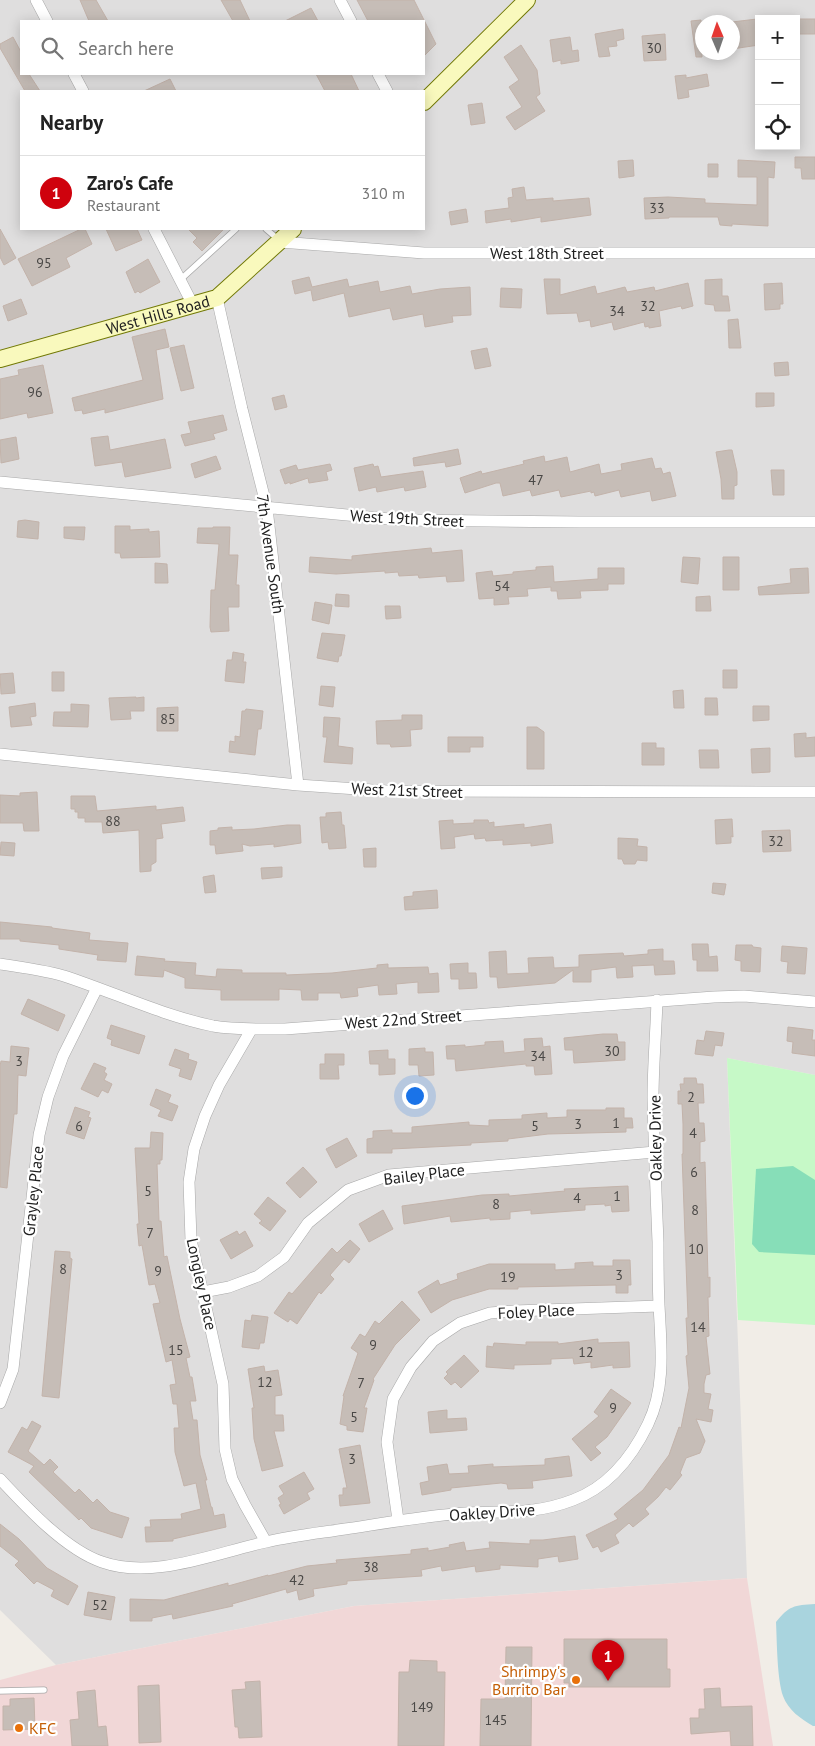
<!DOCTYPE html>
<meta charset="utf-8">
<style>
:root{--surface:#fff;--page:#f6f6f6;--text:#222;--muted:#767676;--line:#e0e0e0;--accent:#cf020d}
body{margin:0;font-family:"PT Sans",sans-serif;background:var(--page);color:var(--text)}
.controls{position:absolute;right:15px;top:15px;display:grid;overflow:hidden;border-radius:0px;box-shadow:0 2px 12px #0003}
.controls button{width:45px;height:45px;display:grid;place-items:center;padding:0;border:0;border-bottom:1px solid var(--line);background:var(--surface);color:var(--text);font:25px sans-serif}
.compass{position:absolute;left:695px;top:15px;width:45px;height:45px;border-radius:50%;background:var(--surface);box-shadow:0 2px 12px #0003;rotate:358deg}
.you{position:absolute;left:414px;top:1095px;width:18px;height:18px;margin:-12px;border:4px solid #fff;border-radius:50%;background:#1a73e8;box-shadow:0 0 0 8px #1a73e833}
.badge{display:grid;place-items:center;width:32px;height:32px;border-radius:50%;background:var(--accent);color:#fff;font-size:16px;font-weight:700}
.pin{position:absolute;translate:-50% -41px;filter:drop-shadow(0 1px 2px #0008)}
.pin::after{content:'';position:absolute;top:26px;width:18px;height:15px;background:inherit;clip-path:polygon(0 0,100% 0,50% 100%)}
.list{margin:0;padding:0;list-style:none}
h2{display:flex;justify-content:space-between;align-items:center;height:65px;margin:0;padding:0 20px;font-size:21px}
h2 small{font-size:16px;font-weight:400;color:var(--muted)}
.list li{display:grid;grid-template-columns:32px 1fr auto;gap:15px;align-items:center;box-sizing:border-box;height:75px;padding:0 20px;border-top:1px solid var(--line)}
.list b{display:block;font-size:19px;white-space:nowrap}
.list p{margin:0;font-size:16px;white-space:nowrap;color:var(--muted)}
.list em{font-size:16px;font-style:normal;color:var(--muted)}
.icon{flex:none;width:28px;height:28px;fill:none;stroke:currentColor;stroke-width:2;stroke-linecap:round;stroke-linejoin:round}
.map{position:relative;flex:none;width:815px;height:1746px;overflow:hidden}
.search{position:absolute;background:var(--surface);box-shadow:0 2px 12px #0003;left:20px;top:20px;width:405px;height:55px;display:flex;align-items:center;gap:12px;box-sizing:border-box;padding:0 18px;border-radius:0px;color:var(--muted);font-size:19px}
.panel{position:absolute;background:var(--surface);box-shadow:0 2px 12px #0003;left:20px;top:90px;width:405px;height:140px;border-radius:0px}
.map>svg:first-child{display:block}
.residential{fill:#dfdede;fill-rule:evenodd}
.commercial{fill:#f1d7d7}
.park{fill:#c6f9c7}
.pitch{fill:#87deb8}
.water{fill:#a9d4de}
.building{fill:#c6bdb7;stroke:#c3b3aa}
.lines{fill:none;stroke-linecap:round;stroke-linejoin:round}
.lane-casing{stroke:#a8a8a8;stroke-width:7}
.street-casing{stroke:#a8a8a8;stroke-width:12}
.secondary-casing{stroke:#727906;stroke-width:18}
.lane{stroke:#fff;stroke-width:5.5}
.street{stroke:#fff;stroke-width:11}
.secondary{stroke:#f9f9bd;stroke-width:16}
.food-dot{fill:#e8710a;stroke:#fff;stroke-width:2}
.labels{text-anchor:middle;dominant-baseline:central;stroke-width:4.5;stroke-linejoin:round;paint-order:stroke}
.number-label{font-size:14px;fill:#4a4846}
.street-label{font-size:16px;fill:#212121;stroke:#fff}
.food-label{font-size:16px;fill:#c56008;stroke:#fff;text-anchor:end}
</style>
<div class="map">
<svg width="815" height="1746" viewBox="0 0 815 1746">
<rect width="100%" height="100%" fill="#f1ede7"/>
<!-- residential -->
<path class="residential" d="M0,0H815V1075L727,1058L747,1578L354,1606L56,1665L0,1610ZM759,19H796V146H759ZM21,21H424V74H21ZM702,22H732V52H702ZM21,91H424V229H21Z"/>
<!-- commercial -->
<path class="commercial" d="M747,1578L773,1746H0V1680L56,1665L354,1606Z"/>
<!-- park -->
<path class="park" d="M727,1058L815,1075V1325L738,1320Z"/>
<!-- pitch -->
<path class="pitch" d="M793,1166L815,1180V1255L759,1252L752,1244L756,1169Z"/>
<!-- water -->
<path class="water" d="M815,1604V1726H813C801,1719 788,1710 783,1696C777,1678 777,1642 776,1622C789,1606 794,1605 815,1604Z"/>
<!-- building -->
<path class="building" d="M80,0H96L108,21H89Z
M221,0H240L250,21H233Z
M357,0H414L436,44L424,56V21H368Z
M311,8L318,21H285Z
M757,19V23L759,22V45L732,49V22Z
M796,19H815V34H796Z
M701,20L702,57H696L691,21Z
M623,29L624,39L616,41L617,46L608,47L610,56L599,57L595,34Z
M665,34L666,60L644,61L642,36Z
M13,37L21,52V74H29L40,91H25L0,48V44Z
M570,37L572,51L578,50L579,61L561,64V60L553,62L550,40Z
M521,45L537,70L540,94L536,97L545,111L515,130L506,117L522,107L509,87L519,80L504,57Z
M316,74H351L359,91H325Z
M707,74L709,86L688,90L689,97L678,99L675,76L686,75V78Z
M170,79L176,91H144Z
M482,103L485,123L471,125L468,105Z
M795,157H815V179H802L801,168H795Z
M633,160L634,176L619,178L618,161Z
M738,160L775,162L774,178L768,177V226L732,224V226L720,225L718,217H669V218L645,219L644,198L668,197L705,199V203L757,205V177H738Z
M708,164H718V177H708Z
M524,187L526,200L553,198V201L589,198L591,215L541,222V217L511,222V219L486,223L485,211L509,208L508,198L513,197L512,189Z
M466,209L468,222L451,225L449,212Z
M0,229L16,258L4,265L0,257Z
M81,229H85L92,244L66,258L70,267L32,286L18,259Z
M106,229H137L142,240L116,251Z
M188,229H224L202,251L193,242L197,238Z
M148,259L160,282L140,293L138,291L135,293L126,272Z
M309,277L312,287L347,279L349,287L378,281L380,292L410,286L412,294L440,289L470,287L471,315L452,316L453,322L425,327L423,314L393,320L390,308L349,317L344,293L313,301L311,290L295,294L292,281Z
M544,279H560V295L595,286L597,294L625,287L627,292L654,287L655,291L688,283L693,306L682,309L681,306L659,311L661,326L649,328V326L645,327L644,322L614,330L612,322L591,327L590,320L579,322L577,313L547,314Z
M722,279V296H728L730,311H715L714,305L705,304V280Z
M782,283L783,304H780V309L765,310L764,284Z
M501,288L522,289L521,308L500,307Z
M21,299L27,314L8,321L3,306Z
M738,319L741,348H729L728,320Z
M165,329L169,347L156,350L163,399L105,413V409L83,414L82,410L75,411L72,398L143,380L132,337Z
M184,345L194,388L181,391L170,348Z
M487,348L491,366L475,369L471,351Z
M788,362L789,375L775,376L774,363Z
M43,365L53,413L28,418L27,413L0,419V379L19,375L18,370Z
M756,393H774V406L756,407Z
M284,395L287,407L275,410L272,398Z
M223,415L227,430L213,434L215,439L185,446L181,435L191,433L188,422Z
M108,436L110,450L165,439L171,468L125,477L122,462L95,466L91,438Z
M16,437L19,459L1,463L0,440Z
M458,449L461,464L446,467L445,462L414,466L413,458Z
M729,450H732L737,472V485L734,486V499H722L721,479L716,452Z
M216,456L221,469L195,478L191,464Z
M544,456L545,462L567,457L570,472L599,464L601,474L622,470L621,464L652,458L655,469L661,468L663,474L670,472L676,496L652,501L650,491L621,497L619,490L595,496L594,492L591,493V491L561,497L559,490L532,496L530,490L503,496L500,483H496L465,493L460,478L481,471L482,474L524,464L523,461Z
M330,464L332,470L326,472L328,480L309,483L308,478L290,484V482L285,484L280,470L296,465L298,470Z
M373,464L374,467L378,466L381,477L423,471L426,487L405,491L404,487L377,492L376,487L359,491L354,468Z
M771,470H784V495H773Z
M25,520L39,522L38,539L17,537L18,521Z
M115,526H130V530L149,529V532L159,531L160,557L121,558L120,553H115Z
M64,527H85L84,540L64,538Z
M213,527H230L229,555H238L236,585H239V607H228L229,631L211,632L210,627L211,590H215L219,544L197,543L198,528H213Z
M431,548L432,553L462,550L464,581L447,582L446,576L419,578L418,575L399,576L398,572L385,573V571L336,574L309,572L310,557L352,560V556Z
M683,557L700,558L698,584L681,582Z
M723,557H739V590H723Z
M155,563L167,564L168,583H155Z
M553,566L554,582L598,579V568H624V584H608V590L580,591L581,598L558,599L557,591H551V587L527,589L528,596L508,597L509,604L494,605V598L479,599L476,573L492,571L493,576L513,574V572L536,570V567Z
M808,568L809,593L759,595L758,587L791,583L790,569Z
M336,594L349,595V607L335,606Z
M710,596L711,611H696V597Z
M315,602L332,605L329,624L312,620Z
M385,606H400L401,618L386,619Z
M322,633L345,635L341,656H339L338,662L317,658Z
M233,652L244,654L243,662H246L244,683L225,681L227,660H232Z
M723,670H737V688H723Z
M52,672H64V691H52Z
M13,673L15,693L1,694L0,674Z
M321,686L335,687L333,707L319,705Z
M683,690L684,708H674L673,691Z
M136,697V698L144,697V711H130L131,719L111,720L109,698Z
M705,698H717L718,715H705Z
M35,703L36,716L30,717L32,725L11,727L9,707Z
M71,704L89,705L88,727L53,726L54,712H71Z
M753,706H769V720L753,721Z
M178,707V731H157V708Z
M246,709L263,711L261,729H258L255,755L229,752L230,741L235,742V736L240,737L242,711H245Z
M402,715H422V729L410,730L411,746L391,747L390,744H377L376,721L402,720Z
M324,717L340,718L338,746L353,748L352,764L324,762L327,737H323Z
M527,727H537L544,732V769H527Z
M806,733V738L815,737V756L795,757L794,734Z
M448,737H483V747H470V752H448Z
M642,743H656V748H664V765H642Z
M770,748V772L752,773L751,749Z
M699,750H718L719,768H700Z
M37,792L39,831H24L23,823H0V795L20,796V793Z
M71,796H95L97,811L156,806V810L183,807L185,821L161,824L163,838L156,839V862L151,865V871L140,872L139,830L103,833L102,822H85V818H78V812H75V809H71Z
M341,812L342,825H344L346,848L329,849L328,842L322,843L320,817H326V813Z
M732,819L733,837L731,836V843L716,844L715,820Z
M453,820V824L474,823V820H488L489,823L494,822V827L524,824V828L551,824L553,843L531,846V843L503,845V840L486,841L485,838L475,839L474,834L454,837L455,848L441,849L439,821Z
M287,825H300L301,843L274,847V844L250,846L242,844L243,851L216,854L215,845H210V831L218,830V828L232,827V830L254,829Z
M790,830L791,851L763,852L762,831Z
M618,838L638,839L637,846L647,847V861L637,860L635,864H624L622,859H618Z
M1,842L15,843L14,856L0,855Z
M376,848V867H364L363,849Z
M282,867V877L262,879L261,868Z
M214,875L216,892L205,893L203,877Z
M713,883L726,884L724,895L712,893Z
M437,890L438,908L405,910L404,897L413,896V892Z
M0,922L52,927V928L90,933L89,940L128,943L126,962L97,960L98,955L59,949V945L20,941V939H0Z
M692,944H708L709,957L717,956L718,971H697V960H693Z
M736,945H752L753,947L761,948L760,972L741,971V961L735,960Z
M782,946L807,948L805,974L787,973L788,962L781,961Z
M663,949V961H674L675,974L655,975L654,965L632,966L633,977L617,978L616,967L591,970V982H573V970L555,983L498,988L497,977H490L489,952L506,951L507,974L529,973L528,958L553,957L554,968L579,967V955L623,953L624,956L648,954V950Z
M137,956L165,959L164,961L196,963L195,975L216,977L217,969L242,970V973H286V975L332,973L377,968V965L388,964V968L428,967L429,974L438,973L439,992L418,993V982L396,984L397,994L379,995L378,985L357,988L358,996L341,998L340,993H318V1000H302L301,990L279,989V1000H221V990L185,988V978L164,970L163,977L135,975Z
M468,963V973H476L477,988L459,989V979H451L450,964Z
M28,999L65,1015L58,1031L21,1014Z
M111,1025L145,1036L139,1054L111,1045L112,1040L107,1038Z
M788,1027L813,1030L812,1040H815V1056L792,1053L793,1042L787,1041Z
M706,1031L724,1033L722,1046L715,1045L713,1056L695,1054L697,1040L704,1041Z
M603,1034H617L618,1042H625V1060L574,1063L573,1050H565L564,1038Z
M542,1038L543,1047L550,1046L552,1074L535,1075L534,1066H526V1064L456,1071L455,1059H447L446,1046L465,1045V1047L485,1045V1042L503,1041L504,1053L525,1051L524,1039Z
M11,1046L29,1048L26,1076L18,1075L17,1114H14L7,1188L0,1187V1066L1,1061L10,1062Z
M425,1048V1052H433L434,1075L419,1076L418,1065H409V1049Z
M175,1049L189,1054L188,1059L197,1062L191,1080L179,1076L181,1069L169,1065Z
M388,1050V1059H395V1074L379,1075V1064H370L369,1051Z
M325,1054H344V1065H338L339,1079H320V1064H325Z
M94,1063L106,1068L104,1072L107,1074L104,1080L112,1084L108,1093L102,1090L98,1097L81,1089Z
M684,1078H696L697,1084H703L704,1103H698L699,1123H704L705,1141L700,1142V1163L705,1162L708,1278L710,1277V1297H708L709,1336L706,1337L710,1374L706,1375L704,1384V1393L711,1394L708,1409L713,1410L711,1422L696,1419L705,1441L700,1453L686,1458L680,1473L682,1475L670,1490L666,1487L658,1497L645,1509L649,1514L633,1527L629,1523L615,1535L619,1543L601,1552L598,1546L593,1548L586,1535L618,1519L614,1514L643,1490L669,1455L679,1427L681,1428L689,1388L686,1356L688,1355L686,1318H688L682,1154H683V1124L682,1104H678V1091H681L680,1084H684Z
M156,1089L171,1095L168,1102L178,1106L172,1121L158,1116L161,1110L150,1105Z
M75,1107L90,1112L88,1117L91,1118L84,1139L66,1133Z
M606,1108H624V1118H632L633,1128H626V1132L548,1134L508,1139V1141L471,1143V1145L392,1149V1153H367V1139L373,1138V1131L392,1130V1133H412V1127L469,1122V1125L489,1126V1120L522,1119V1115L547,1113V1118L567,1117V1110H606Z
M151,1132L163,1133L162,1160H160V1164H157L159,1221H161L164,1257L167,1256L180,1319L190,1357L186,1358L190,1377H192L196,1401H190L193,1420H197L200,1455L207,1480H205L211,1507H212L214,1516L224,1514L226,1527L173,1539V1541L146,1542L145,1527H151L150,1520L182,1519L181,1514L201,1509L196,1483L184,1486L175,1452L174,1428H179L177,1404H173L170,1385L176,1384L172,1360L166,1362L153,1304L160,1303L155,1284L149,1285L142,1245L139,1246L137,1224H139L135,1148H150Z
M347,1138L357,1156L336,1168L326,1149Z
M303,1167L317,1182L300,1198L286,1183Z
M628,1186L629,1211L612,1212L611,1205L605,1206V1204L585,1205V1210L531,1214V1210L510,1212V1219L490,1220V1218L451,1222L450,1216L404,1224L402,1206L482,1195L509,1194V1196L565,1191L564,1189Z
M268,1197L286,1211L270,1231L259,1223L262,1221L254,1214Z
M383,1210L393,1229L369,1242L359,1224Z
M237,1231L239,1235L245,1231L253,1246L231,1259L220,1240Z
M350,1240L360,1249L349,1263L344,1259L330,1275L334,1279L321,1294L319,1292L297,1324L290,1319L288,1322L274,1313L289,1292L292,1294L332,1248L337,1253Z
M55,1251L70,1252V1258L72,1259L59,1398L42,1396Z
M613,1260H630L631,1285H628V1293H616V1285L518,1287V1289H489L452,1300L431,1313L418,1292L438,1280L440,1285L458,1279L457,1274L489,1264H555V1270L575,1269V1263L593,1262V1266H613Z
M402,1301L420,1320L395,1345L373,1379L374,1380L364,1408H367L363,1432L347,1430V1426L340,1424L344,1396H343L358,1353L351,1348L360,1334L365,1337L375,1321L379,1324Z
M252,1315L268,1317L264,1343H260L259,1349L242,1347L245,1320L251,1321Z
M598,1339V1343L629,1342L630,1367L613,1368V1365L591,1368V1362L574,1364L573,1358L551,1359V1364L514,1365V1369L486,1367L487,1346L493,1347L494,1343L526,1345V1342H558V1344Z
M464,1355L479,1371L461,1388L455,1382L451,1385L444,1378L448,1374L446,1372Z
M264,1366L265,1372L278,1370L282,1395L275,1396V1415H283L284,1431H274L283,1466L262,1471L254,1439L252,1408H254L248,1369Z
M611,1389L631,1403L607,1437L595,1447L601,1453L591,1461L572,1439L599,1416L594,1412Z
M447,1410V1419L466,1418L467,1430L430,1433L428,1412Z
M32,1421L41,1426L28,1451L44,1465L50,1459L58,1467L53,1472L75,1493L79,1489L93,1503L97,1499L110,1512L129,1518L122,1538L91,1528L81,1518L79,1520L29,1472L34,1466L8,1452L22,1427L27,1430Z
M360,1445L370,1503L340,1506L339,1495H343V1488H347L339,1449Z
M569,1456L572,1476L532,1481L533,1488L508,1489L507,1484L501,1483L451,1488V1490L422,1495L420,1483L429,1481L427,1467L447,1464L449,1474L469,1473L468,1466L493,1464V1467L545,1465V1459Z
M304,1472L314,1489L307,1493L310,1499L284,1514L279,1505L281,1504L278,1498L284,1494L279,1486Z
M0,1524L19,1539L47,1568L78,1586L68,1605L51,1596L54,1590L37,1581L34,1584L15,1565L19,1561L0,1546Z
M575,1536L578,1559L559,1562L558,1556L538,1559V1567L500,1565V1569L476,1572L475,1566L442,1571L441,1566L421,1570L422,1576L347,1581V1584L313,1589L314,1596L299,1600L297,1590L287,1593L286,1589L232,1604L233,1606L173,1619L172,1614L152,1618V1621H130V1599L164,1600L228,1583V1586L268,1575V1576L307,1566L337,1563L336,1560L411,1554V1550L428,1548V1551L450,1547L449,1545L464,1542L466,1551L490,1548L489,1542L530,1544V1540H543Z
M88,1592L115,1597L111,1620L84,1615Z
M564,1639H667V1669H670V1687H569V1683H564Z
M506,1647H532L531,1746H480L481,1699H505Z
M410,1660L437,1661V1672H445L444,1746H398L399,1672H409Z
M260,1681L262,1737L239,1738L238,1727H235L232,1690L246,1689L245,1682Z
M159,1685L161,1742L139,1743L138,1686Z
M720,1688L721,1707L752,1706L753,1746H731L730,1731L691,1734L690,1718H699V1709H705L704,1689Z
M95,1690L98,1727L106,1726L108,1746H72L70,1720L79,1719L77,1692Z
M34,1698L35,1729L3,1730V1706H10V1699Z"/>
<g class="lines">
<!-- lane casing -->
<g class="lane-casing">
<path id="lane" d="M266,229L279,240
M180,280L236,229
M0,1691L44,1690"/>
</g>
<!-- street casing -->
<g class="street-casing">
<path id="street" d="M36,0L47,21
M340,0L351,21
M74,74L83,91
M378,74L387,91
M154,229L193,305
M280,242L424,253H815
M217,298L242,409L267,508L298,785
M0,482L400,520L579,522H815
M0,754L298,785L387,791L815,792
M0,964C21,967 43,970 64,976C113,992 161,1015 213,1026C236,1030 261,1029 285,1029L714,997L744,996L815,1002
M251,1030L219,1085L205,1116L194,1149L189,1182L191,1240L223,1384L225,1449L232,1479L245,1505L266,1542
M203,1292L229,1287L258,1276L284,1257L308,1223L348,1190L389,1175L655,1152
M0,1403L13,1369L39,1135L48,1097L63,1056L97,988
M0,1479C26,1507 66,1550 102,1562C153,1580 215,1553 266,1542C292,1536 319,1533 345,1529C385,1523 425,1516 465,1513C505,1511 534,1515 573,1500C608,1487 632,1457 648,1424C666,1387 661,1345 659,1305C658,1284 658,1263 658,1242C656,1194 654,1146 653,1098C653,1066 656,1033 657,1000
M398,1520L387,1442L393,1399L411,1367L433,1341L460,1323L490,1313L514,1311L659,1306"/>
</g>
<!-- secondary casing -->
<g class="secondary-casing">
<g id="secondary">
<path d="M424,102L527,0"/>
<path id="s1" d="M0,359L217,298L293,229"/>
</g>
</g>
<!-- lane -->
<use href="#lane" class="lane"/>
<!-- street -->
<use href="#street" class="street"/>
<!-- secondary -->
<use href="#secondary" class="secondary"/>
</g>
<!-- markers -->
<g class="food-dot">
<circle cx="576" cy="1680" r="5"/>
<circle cx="19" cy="1728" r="5"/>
</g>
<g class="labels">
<!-- number labels -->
<g class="number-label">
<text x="654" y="48">30</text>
<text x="657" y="208">33</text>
<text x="44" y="263">95</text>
<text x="648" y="306">32</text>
<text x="617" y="311">34</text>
<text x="35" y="392">96</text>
<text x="536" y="480">47</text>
<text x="502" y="586">54</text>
<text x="168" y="719">85</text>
<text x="113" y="821">88</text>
<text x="776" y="841">32</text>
<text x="612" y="1051">30</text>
<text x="538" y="1056">34</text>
<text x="19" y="1061">3</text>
<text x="691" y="1097">2</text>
<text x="616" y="1123">1</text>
<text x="578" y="1124">3</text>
<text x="79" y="1126">6</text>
<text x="535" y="1126">5</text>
<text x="693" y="1133">4</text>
<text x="694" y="1172">6</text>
<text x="148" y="1191">5</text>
<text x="617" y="1196">1</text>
<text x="577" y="1198">4</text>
<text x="496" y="1204">8</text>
<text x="695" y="1210">8</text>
<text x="150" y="1233">7</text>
<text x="696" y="1249">10</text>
<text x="63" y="1269">8</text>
<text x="158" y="1271">9</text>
<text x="619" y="1275">3</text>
<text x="508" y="1277">19</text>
<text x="698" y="1327">14</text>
<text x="373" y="1345">9</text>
<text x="176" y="1350">15</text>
<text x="586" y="1352">12</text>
<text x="265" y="1382">12</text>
<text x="361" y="1383">7</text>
<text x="613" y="1408">9</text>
<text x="354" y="1417">5</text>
<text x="352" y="1459">3</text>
<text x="371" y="1567">38</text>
<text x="297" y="1580">42</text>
<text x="100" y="1605">52</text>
<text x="422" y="1707">149</text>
<text x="496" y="1720">145</text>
</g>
<!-- street labels -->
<g class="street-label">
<text x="547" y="253">West 18th Street</text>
<text stroke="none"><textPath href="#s1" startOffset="164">West Hills Road</textPath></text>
<text transform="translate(407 518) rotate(3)">West 19th Street</text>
<text transform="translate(271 554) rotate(82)">7th Avenue South</text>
<text transform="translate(407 790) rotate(2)">West 21st Street</text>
<text transform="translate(403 1019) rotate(-4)">West 22nd Street</text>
<text transform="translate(655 1138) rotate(-91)">Oakley Drive</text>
<text transform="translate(424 1174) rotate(-7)">Bailey Place</text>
<text transform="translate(33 1191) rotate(-84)">Grayley Place</text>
<text transform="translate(202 1284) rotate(78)">Longley Place</text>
<text transform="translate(536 1311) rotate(-3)">Foley Place</text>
<text transform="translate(492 1512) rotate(-4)">Oakley Drive</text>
</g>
<!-- food labels -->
<g class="food-label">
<text x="566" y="1671">Shrimpy's<tspan x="566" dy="18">Burrito Bar</tspan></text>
<text x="29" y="1728" text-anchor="start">KFC</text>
</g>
</g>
</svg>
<div class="controls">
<button>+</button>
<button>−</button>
<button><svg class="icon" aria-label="locate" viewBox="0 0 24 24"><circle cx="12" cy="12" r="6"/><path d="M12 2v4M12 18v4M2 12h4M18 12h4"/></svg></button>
</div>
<svg class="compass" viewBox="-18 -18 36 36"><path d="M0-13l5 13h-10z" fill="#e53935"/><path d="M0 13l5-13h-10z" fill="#767676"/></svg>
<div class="you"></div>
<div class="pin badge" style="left:608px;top:1681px">1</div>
<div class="search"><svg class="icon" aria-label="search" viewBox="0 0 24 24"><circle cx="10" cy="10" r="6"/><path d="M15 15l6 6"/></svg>Search here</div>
<section class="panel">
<h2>Nearby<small></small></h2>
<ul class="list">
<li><span class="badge">1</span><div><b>Zaro's Cafe</b><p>Restaurant</p></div><em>310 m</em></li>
</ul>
</section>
</div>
